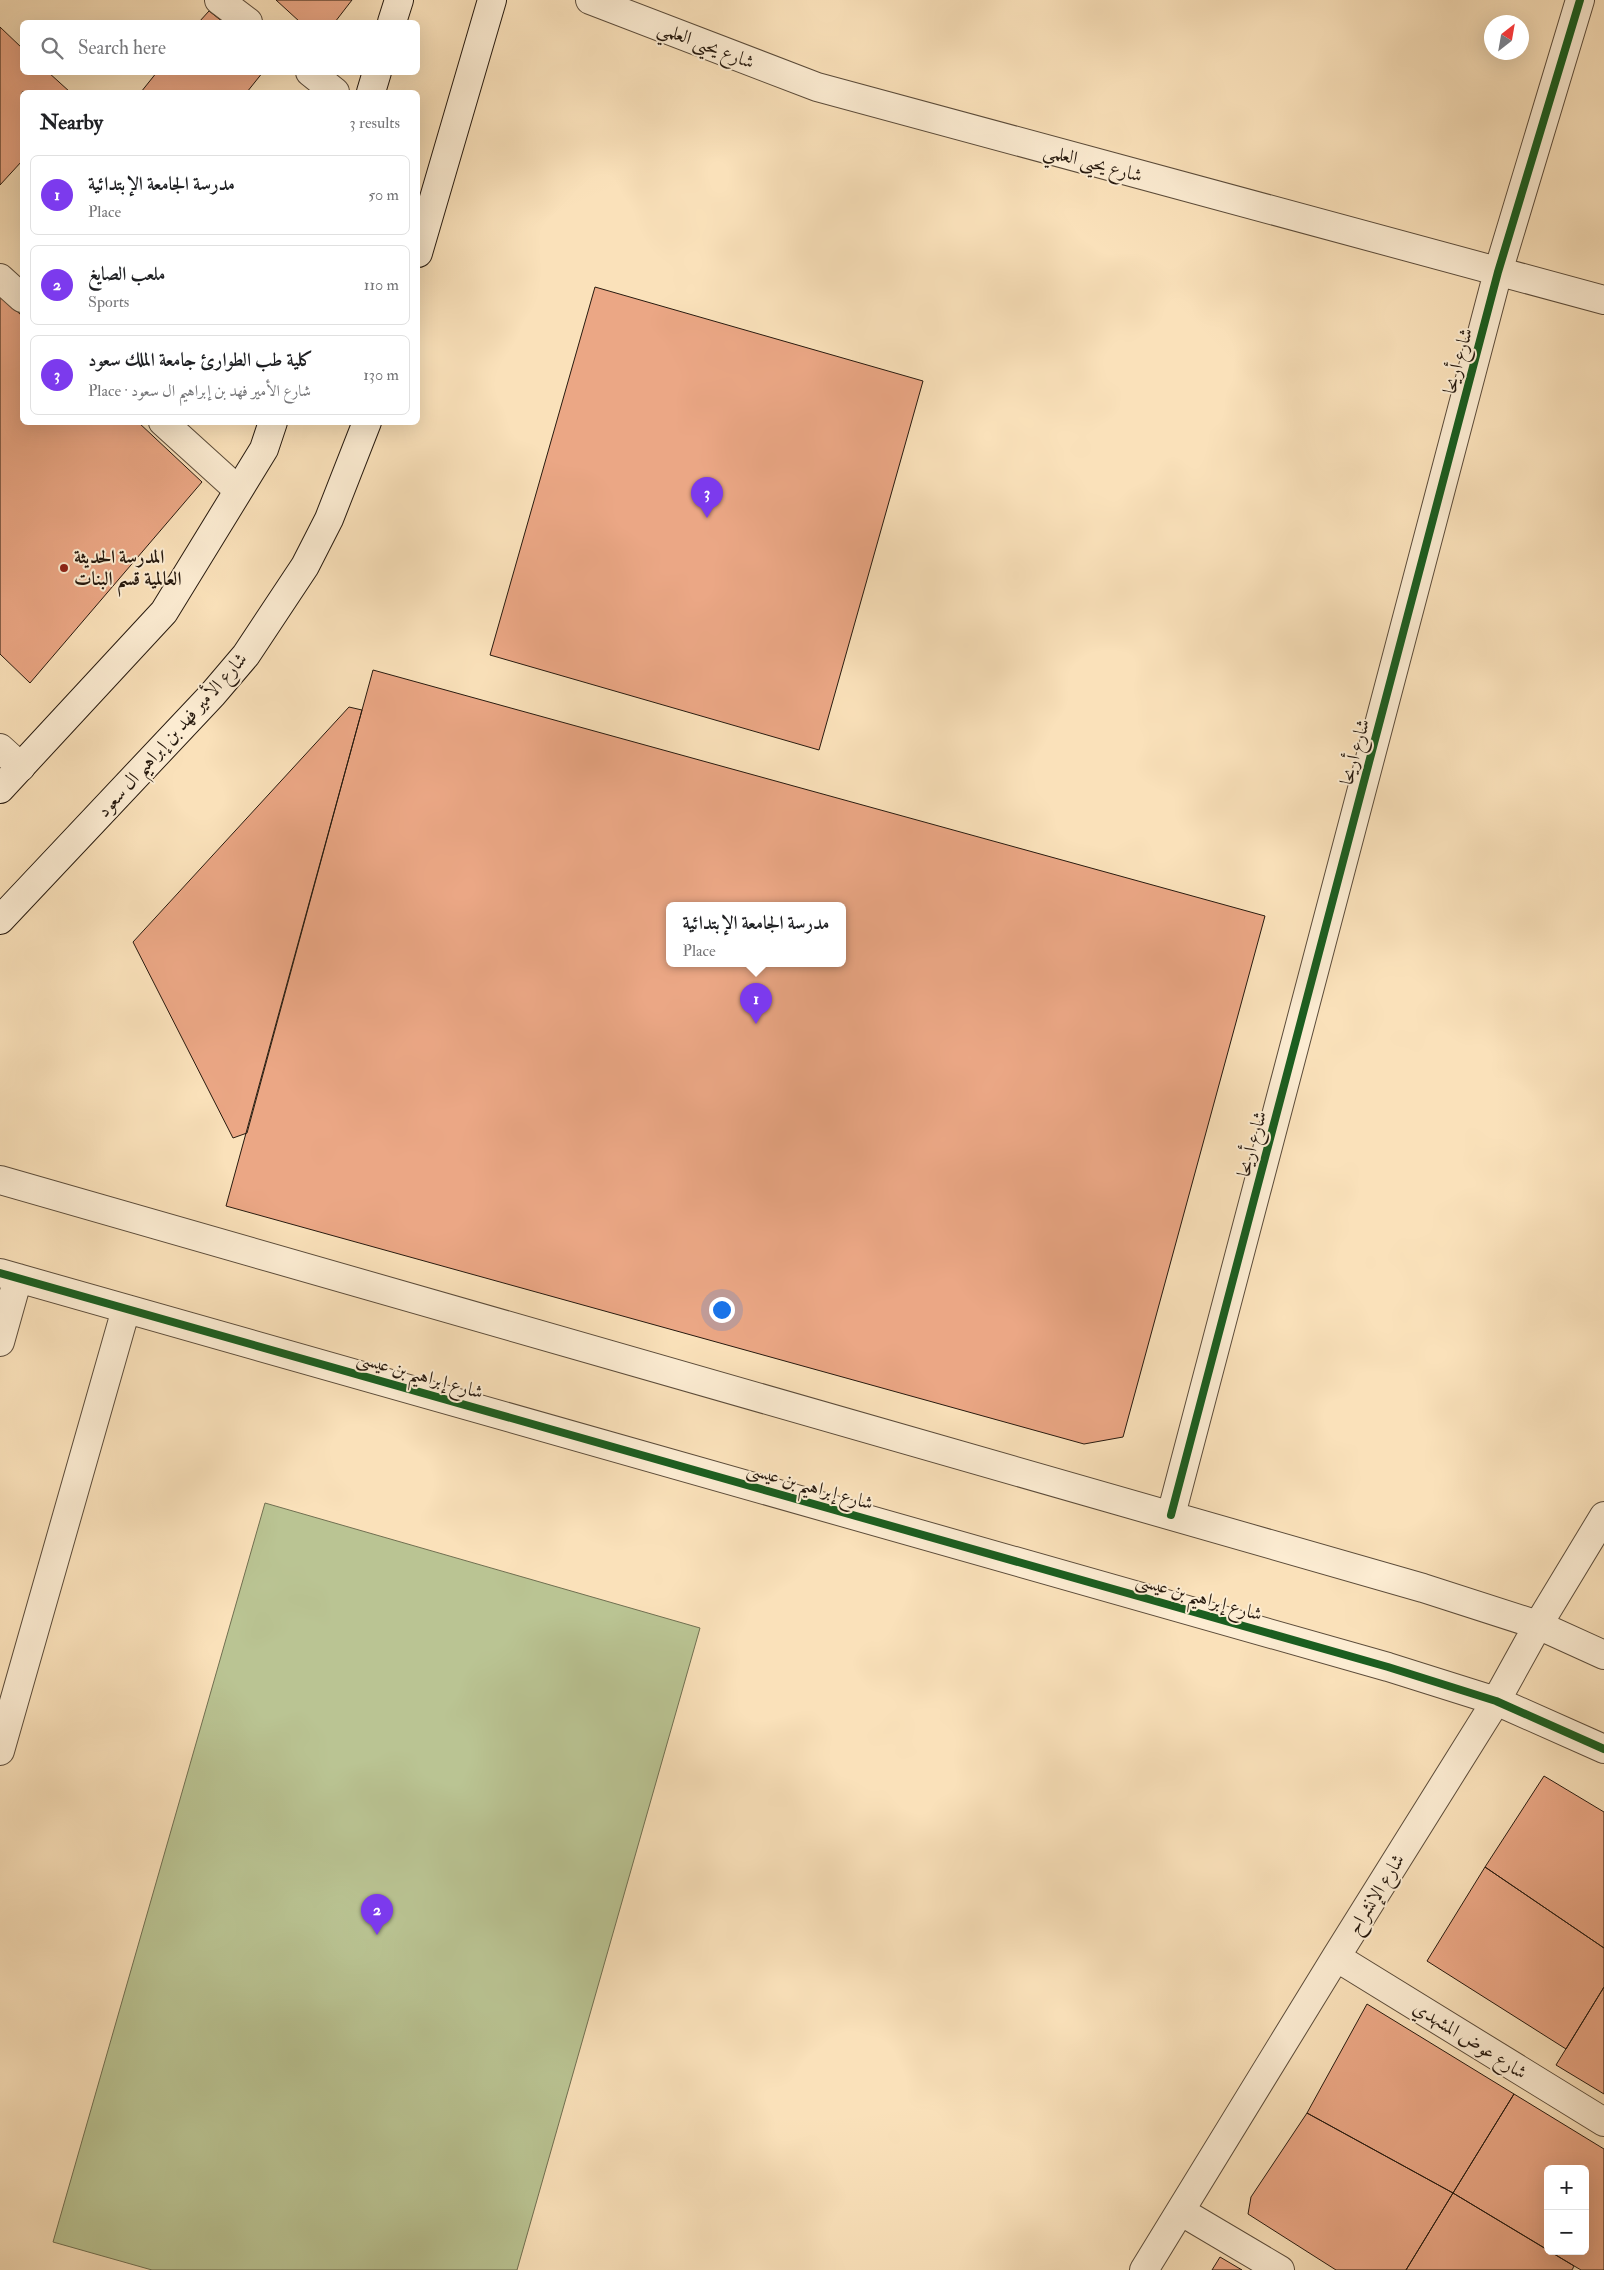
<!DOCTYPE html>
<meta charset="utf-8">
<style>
:root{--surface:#fff;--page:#f6f6f6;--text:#202124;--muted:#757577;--line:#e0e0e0;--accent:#7c3aed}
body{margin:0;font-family:"IM FELL Double Pica",Amiri,serif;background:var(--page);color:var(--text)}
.controls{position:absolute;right:15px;bottom:15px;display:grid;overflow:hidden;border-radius:8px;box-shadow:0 5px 20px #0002}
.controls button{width:45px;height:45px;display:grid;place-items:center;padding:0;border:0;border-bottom:1px solid var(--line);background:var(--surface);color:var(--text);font:25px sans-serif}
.compass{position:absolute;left:1484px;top:15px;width:45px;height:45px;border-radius:50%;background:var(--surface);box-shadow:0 5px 20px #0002;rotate:31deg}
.you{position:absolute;left:721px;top:1309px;width:18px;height:18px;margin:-12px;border:4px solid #fff;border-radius:50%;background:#1a73e8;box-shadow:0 0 0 8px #1a73e833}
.badge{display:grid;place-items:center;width:32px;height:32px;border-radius:50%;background:var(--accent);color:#fff;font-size:16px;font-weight:700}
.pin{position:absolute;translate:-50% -41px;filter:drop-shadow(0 1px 2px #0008)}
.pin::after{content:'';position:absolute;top:26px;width:18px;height:15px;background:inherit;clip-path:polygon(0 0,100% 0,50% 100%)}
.popup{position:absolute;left:666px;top:902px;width:180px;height:65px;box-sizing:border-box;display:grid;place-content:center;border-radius:8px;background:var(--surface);filter:drop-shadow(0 1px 4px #0005);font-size:16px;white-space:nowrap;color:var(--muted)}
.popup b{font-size:19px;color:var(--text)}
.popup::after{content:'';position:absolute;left:50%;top:100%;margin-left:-10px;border:10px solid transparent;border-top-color:var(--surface)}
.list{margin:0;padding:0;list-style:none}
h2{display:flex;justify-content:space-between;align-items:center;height:65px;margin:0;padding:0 20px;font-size:21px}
h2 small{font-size:16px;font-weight:400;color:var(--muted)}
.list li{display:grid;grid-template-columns:32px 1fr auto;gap:15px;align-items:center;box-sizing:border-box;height:80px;margin:0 10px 10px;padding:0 10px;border:1px solid var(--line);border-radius:8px}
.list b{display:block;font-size:19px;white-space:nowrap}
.list p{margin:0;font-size:16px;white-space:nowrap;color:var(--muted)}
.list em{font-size:16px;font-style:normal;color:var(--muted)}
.icon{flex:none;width:28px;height:28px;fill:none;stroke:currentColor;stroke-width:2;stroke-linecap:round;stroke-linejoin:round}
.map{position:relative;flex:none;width:1604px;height:2270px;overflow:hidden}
.search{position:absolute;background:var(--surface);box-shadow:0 5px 20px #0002;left:20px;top:20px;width:400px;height:55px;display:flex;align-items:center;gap:12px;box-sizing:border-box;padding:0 18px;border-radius:8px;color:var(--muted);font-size:19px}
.panel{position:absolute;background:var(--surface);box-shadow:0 5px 20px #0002;left:20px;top:90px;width:400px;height:335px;border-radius:8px}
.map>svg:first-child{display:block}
.green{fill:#bac493;stroke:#706f51}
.building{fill:#eba785;stroke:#271a0f;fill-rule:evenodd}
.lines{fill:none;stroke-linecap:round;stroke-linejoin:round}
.minor-casing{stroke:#5c4c3a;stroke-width:30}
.secondary-casing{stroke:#271a0f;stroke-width:30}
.minor{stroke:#fcecd2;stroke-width:28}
.secondary{stroke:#fcecd2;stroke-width:28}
.cycleway-casing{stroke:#fcecd2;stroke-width:11}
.cycleway{stroke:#1b5e20;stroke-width:8}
.poi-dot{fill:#8f2418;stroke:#fcecd2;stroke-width:2}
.labels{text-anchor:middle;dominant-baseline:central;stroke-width:4;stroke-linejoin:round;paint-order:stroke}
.street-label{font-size:19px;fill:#271a0f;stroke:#fcecd2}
.poi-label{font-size:19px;font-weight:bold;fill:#271a0f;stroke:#fcecd2;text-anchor:start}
</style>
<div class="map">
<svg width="1604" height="2270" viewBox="0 0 1604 2270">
<rect width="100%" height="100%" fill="#fae1ba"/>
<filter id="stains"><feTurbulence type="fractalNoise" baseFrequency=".004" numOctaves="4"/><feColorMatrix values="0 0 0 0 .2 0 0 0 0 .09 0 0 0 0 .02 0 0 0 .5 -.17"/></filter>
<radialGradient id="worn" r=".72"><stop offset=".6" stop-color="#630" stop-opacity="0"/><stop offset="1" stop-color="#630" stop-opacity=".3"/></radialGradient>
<!-- green -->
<path class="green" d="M265,1503L700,1628L517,2270H152L53,2242Z"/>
<!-- building -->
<path class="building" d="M276,0H352L335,22H300Z
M209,11L223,22H199Z
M0,27L22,48V72H48L70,92H22V161L0,185Z
M157,72H263L247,92H141Z
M595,287L923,381L819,750L490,655Z
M0,295L22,316V422H138L202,482L30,683L0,654Z
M373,670L1265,916L1123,1437L1084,1444L226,1206ZM670,905H842V963H670Z
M349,707L362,710L247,1133L233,1138L133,942Z
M1544,1776L1604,1812V1948L1485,1867Z
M1485,1867L1604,1948V1987L1566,2049L1427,1961Z
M1604,1987V2094L1556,2065Z
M1367,2004L1514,2094L1453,2193L1307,2113Z
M1514,2094L1604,2149V2270H1581L1549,2251H1585V2169H1548V2250L1453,2193Z
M1307,2113L1453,2193L1406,2270H1336L1248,2214L1251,2197Z
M1453,2193L1574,2266L1572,2270H1406Z
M1220,2257L1242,2270H1212Z"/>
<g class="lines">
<!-- minor casing -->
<g class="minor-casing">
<path id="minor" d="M219,0L248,22
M590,0L817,87L1604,300
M310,72L335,92
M0,278L22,298
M163,422L238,490
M0,748L21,767
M0,1180L1423,1588L1538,1625L1604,1655
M0,1273L1388,1667L1496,1701L1604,1749
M0,1342L18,1278
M1171,1515L1498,272L1580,0
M0,1751L126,1309
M1336,1957L1604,2122
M1182,2212L1280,2270
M1144,2270L1336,1957L1496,1701L1538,1625L1604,1516"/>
</g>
<!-- secondary casing -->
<g class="secondary-casing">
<path id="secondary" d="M392,22L399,0
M371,92L377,72
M418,253L492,0
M0,789L164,612L264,449L273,422
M0,920L212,695L246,655L305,566L329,519L367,422"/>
</g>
<!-- minor -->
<use href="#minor" class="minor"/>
<!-- secondary -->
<use href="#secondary" class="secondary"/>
<!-- cycleway casing -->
<g class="cycleway-casing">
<path id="cycleway" d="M0,1273L1388,1667L1496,1701L1604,1749
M1171,1515L1498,272L1580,0"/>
</g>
<!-- cycleway -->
<use href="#cycleway" class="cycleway"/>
</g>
<!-- markers -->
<circle class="poi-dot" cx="64" cy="568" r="5"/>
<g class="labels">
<!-- street labels -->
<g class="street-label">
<text transform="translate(706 45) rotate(21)">شارع يحيى العلمي</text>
<text transform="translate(1093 163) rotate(15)">شارع يحيى العلمي</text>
<text transform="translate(1458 361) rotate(-75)">شارع أريحا</text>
<text transform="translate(172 735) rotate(-48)">شارع الأمير فهد بن إبراهيم ال سعود</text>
<text transform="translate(1355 752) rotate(-75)">شارع أريحا</text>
<text transform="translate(1252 1144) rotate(-75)">شارع أريحا</text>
<text transform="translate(420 1375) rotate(16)">شارع إبراهيم بن عيسى</text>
<text transform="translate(810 1486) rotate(16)">شارع إبراهيم بن عيسى</text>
<text transform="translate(1199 1597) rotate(16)">شارع إبراهيم بن عيسى</text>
<text transform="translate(1376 1894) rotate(-58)">شارع الإنشراح</text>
<text transform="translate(1470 2040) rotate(32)">شارع عوض المشهدي</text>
</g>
<!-- poi labels -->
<g class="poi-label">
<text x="74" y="557">المدرسة الحديثة<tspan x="74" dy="22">العالمية قسم البنات</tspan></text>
</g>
</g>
<rect width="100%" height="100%" filter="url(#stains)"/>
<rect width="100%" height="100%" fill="url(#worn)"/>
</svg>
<div class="controls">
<button>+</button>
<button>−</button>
</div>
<svg class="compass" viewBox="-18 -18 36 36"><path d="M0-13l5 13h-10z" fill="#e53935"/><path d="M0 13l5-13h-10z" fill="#757577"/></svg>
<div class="you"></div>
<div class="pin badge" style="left:756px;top:1024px">1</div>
<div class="popup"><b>مدرسة الجامعة الإبتدائية</b>Place</div>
<div class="pin badge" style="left:377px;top:1935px">2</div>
<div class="pin badge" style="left:707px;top:518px">3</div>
<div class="search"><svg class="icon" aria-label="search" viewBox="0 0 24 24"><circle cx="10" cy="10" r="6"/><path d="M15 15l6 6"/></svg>Search here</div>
<section class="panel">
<h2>Nearby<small>3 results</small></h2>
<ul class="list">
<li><span class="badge">1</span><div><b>مدرسة الجامعة الإبتدائية</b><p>Place</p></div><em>50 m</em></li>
<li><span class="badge">2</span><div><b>ملعب الصايغ</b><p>Sports</p></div><em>110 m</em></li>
<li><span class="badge">3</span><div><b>كلية طب الطوارئ جامعة الملك سعود</b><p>Place · شارع الأمير فهد بن إبراهيم ال سعود</p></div><em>130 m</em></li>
</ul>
</section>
</div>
